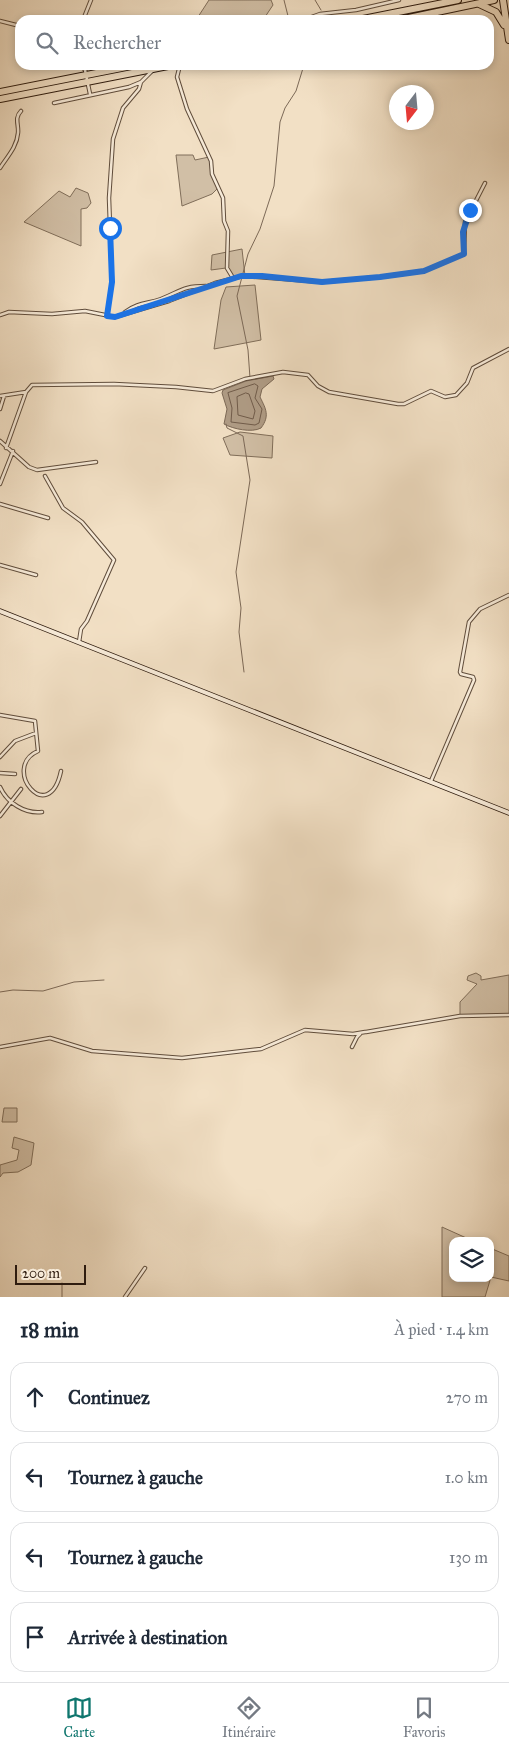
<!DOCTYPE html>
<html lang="fr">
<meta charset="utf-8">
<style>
:root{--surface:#fff;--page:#f6f6f7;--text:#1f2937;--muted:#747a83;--line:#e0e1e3;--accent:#0f766e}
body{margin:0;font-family:"IM FELL Great Primer",serif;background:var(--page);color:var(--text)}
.controls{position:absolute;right:15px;bottom:15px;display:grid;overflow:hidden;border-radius:10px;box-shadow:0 2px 8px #0003}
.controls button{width:45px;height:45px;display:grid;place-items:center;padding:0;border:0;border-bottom:1px solid var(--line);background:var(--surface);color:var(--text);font:25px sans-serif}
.compass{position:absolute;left:389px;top:85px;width:45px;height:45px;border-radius:50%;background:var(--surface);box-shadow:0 2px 8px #0003;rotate:196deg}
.scale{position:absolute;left:15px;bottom:12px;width:71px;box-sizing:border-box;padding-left:5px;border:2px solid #2f1c0f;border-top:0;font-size:14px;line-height:18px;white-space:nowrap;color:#2f1c0f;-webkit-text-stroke:4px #f7ebd9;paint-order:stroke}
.stop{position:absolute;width:15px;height:15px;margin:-11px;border:4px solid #1a73e8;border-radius:50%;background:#fff}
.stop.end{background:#1a73e8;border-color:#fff;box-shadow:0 1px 5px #0008}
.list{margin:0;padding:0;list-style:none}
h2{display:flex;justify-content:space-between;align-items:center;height:65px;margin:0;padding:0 20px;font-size:21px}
h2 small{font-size:16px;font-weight:400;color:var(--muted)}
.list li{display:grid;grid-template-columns:32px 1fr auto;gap:15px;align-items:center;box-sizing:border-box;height:70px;margin:0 10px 10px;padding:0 10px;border:1px solid var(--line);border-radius:15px}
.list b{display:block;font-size:19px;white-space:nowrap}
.list em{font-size:16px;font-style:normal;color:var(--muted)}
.icon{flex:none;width:28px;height:28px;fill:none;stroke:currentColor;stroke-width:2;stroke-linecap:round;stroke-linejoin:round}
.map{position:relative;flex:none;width:509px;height:1297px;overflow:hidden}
.search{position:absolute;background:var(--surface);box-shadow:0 2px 8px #0003;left:15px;right:15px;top:15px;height:55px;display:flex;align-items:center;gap:12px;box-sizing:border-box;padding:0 18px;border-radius:15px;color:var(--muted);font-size:19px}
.sheet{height:385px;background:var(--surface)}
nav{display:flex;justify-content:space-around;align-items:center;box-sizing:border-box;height:70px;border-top:1px solid var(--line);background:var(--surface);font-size:14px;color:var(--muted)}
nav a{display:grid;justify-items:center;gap:2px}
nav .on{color:var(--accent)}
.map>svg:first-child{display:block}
.green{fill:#d1bfa6;stroke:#806e5a}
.water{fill:#b09d87;stroke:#7c6957}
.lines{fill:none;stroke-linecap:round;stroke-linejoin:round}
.shore{stroke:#705c4b;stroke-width:1}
.stream{stroke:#7c6957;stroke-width:1}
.street-casing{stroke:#604d3c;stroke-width:4.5}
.secondary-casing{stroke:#2f1c0f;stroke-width:5.5}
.highway-casing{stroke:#2f1c0f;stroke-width:8}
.street{stroke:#f7ebd9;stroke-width:2.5}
.secondary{stroke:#f7ebd9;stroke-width:4}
.highway{stroke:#f2e0c5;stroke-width:6}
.route{stroke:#1a73e8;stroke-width:6}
</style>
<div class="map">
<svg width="509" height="1297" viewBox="0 0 509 1297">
<rect width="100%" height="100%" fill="#f2e0c5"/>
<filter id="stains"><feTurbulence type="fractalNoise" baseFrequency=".004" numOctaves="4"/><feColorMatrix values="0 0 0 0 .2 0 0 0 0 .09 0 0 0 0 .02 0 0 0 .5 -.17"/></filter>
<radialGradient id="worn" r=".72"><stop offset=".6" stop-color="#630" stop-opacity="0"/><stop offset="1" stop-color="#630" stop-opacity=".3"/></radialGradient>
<!-- green -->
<path class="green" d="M209,0H271L273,5L263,20H196Z
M176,155H193L195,160L209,157L212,174L219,187L212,194L182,206Z
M76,188L88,193L91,203L87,208L81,209V246L24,222L59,191L70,197Z
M242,249L245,276L233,278L226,268L211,270L212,255Z
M255,285L261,340L214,349L221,300L226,287Z
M240,432L273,436L272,458L230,455L223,438Z
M476,973L481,976V980L509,975V1015L460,1016V1002L477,984L467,980L468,976Z
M4,1108H17V1122H2Z
M14,1137L34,1143L31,1165L18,1172L3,1173L0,1177V1165L17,1160L19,1150L12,1148Z
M442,1227L473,1241H453V1278H490V1248L509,1256V1281L491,1277L485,1297H442Z"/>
<!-- water -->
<path class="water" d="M273,376L274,379L262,389L260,397C266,409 270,416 261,428C252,433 233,429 224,424L227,409L222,393L223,390L246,381Z"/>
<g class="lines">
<!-- shore -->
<path class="shore" d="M255,384L258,386L255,398L262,409L259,423L255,425L231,422L232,408L228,393Z
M246,393L249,394L255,411L253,419L238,415L237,397Z"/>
<!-- stream -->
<path class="stream" d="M284,0L289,20
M315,0L321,10
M250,378L248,350L237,296L248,254L260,229L274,186L280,122L285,108L296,91L304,65
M226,424L227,428L243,436L250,480L236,572L241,608L239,632L244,672
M0,992L13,990L43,991L74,982L104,980
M62,1297V1283"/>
<!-- street casing -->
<g class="street-casing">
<path id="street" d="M83,20L91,0
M303,20L320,14L356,10L399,0
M0,21L20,26
M81,65L85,70L90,94
M104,65H115
M180,65L177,77L187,109L211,161L212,174L223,198L224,221L228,231L227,268L233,278
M85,70L90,65
M54,103L129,87L141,82L153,70
M0,168C7,157 17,147 18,133C19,125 14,118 21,111
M125,312C139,302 147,304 161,299C181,291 183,286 206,286
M0,315L9,312L52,314L85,311L115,317L169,301L215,283L243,276L322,282L380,277L424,271L464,254L465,222L485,183
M107,316L112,282L109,198L113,139L123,108L139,89L141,82
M0,396L26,392
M0,409L4,396
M0,441L29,467L37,470L96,462
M6,448L26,392L32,385L114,384L176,387L213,391L245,379L283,372L308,375L318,386L329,392L398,404H404L431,391L445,397L456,395L467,383L473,368L509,349
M45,476L63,508L82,522L114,560L87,621L81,629L79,642
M0,484L13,451
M0,504L48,518
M0,565L36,575
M0,715L35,721L38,751C0,768 49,828 61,771
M0,757L15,741L36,733
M0,773L15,774
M431,781L474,680L473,677L461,674L460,672L469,622L480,609L509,595
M0,787C7,803 25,814 42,812
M0,816L21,789
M366,1032L460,1016L509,1015
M0,1047L50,1038L92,1051L182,1058L261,1049L305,1030L353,1034L365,1032
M352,1047L357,1037L360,1034
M125,1297L145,1268"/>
</g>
<!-- secondary casing -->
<g class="secondary-casing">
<path id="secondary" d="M0,611L509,813"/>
</g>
<!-- highway casing -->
<g class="highway-casing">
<path id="highway" d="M503,0L509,40
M479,4L496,12L504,25
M358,20L458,0
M399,20L494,0
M0,92L137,65
M0,99L173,65"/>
</g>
<!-- street -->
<use href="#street" class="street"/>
<!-- secondary -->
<use href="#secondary" class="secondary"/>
<!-- highway -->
<use href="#highway" class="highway"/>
</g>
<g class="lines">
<!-- route -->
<path class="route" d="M110,228L112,282L107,316L115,317L241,276H262L322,282L380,277L424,271L464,254L463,232L470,210"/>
</g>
<rect width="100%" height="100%" filter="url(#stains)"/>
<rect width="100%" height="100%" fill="url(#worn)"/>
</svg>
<div class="controls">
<button><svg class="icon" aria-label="layers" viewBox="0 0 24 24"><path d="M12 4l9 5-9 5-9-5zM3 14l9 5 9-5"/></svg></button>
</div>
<svg class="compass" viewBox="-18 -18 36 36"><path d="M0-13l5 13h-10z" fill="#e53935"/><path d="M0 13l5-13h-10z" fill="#747a83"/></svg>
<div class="scale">200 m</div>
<div class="stop" style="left:110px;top:228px"></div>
<div class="stop end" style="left:470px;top:210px"></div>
<div class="search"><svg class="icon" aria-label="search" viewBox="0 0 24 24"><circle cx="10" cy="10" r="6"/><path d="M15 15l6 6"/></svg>Rechercher</div>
</div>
<section class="sheet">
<h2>18 min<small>À pied · 1.4 km</small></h2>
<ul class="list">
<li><svg class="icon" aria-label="ahead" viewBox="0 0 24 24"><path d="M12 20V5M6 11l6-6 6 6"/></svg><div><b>Continuez</b></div><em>270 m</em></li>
<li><svg class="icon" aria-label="left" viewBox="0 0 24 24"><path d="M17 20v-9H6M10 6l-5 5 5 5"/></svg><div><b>Tournez à gauche</b></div><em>1.0 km</em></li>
<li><svg class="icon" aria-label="left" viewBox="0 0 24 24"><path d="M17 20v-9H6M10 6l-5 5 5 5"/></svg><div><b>Tournez à gauche</b></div><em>130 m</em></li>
<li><svg class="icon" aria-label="arrive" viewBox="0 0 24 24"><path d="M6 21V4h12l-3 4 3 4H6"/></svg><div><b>Arrivée à destination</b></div></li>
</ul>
</section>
<nav>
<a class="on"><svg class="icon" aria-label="map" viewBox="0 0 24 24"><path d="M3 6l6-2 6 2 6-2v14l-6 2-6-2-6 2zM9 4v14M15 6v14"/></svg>Carte</a>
<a><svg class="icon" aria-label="directions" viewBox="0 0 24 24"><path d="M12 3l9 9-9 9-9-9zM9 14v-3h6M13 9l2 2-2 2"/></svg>Itinéraire</a>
<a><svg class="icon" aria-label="saved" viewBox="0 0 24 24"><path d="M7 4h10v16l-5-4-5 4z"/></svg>Favoris</a>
</nav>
